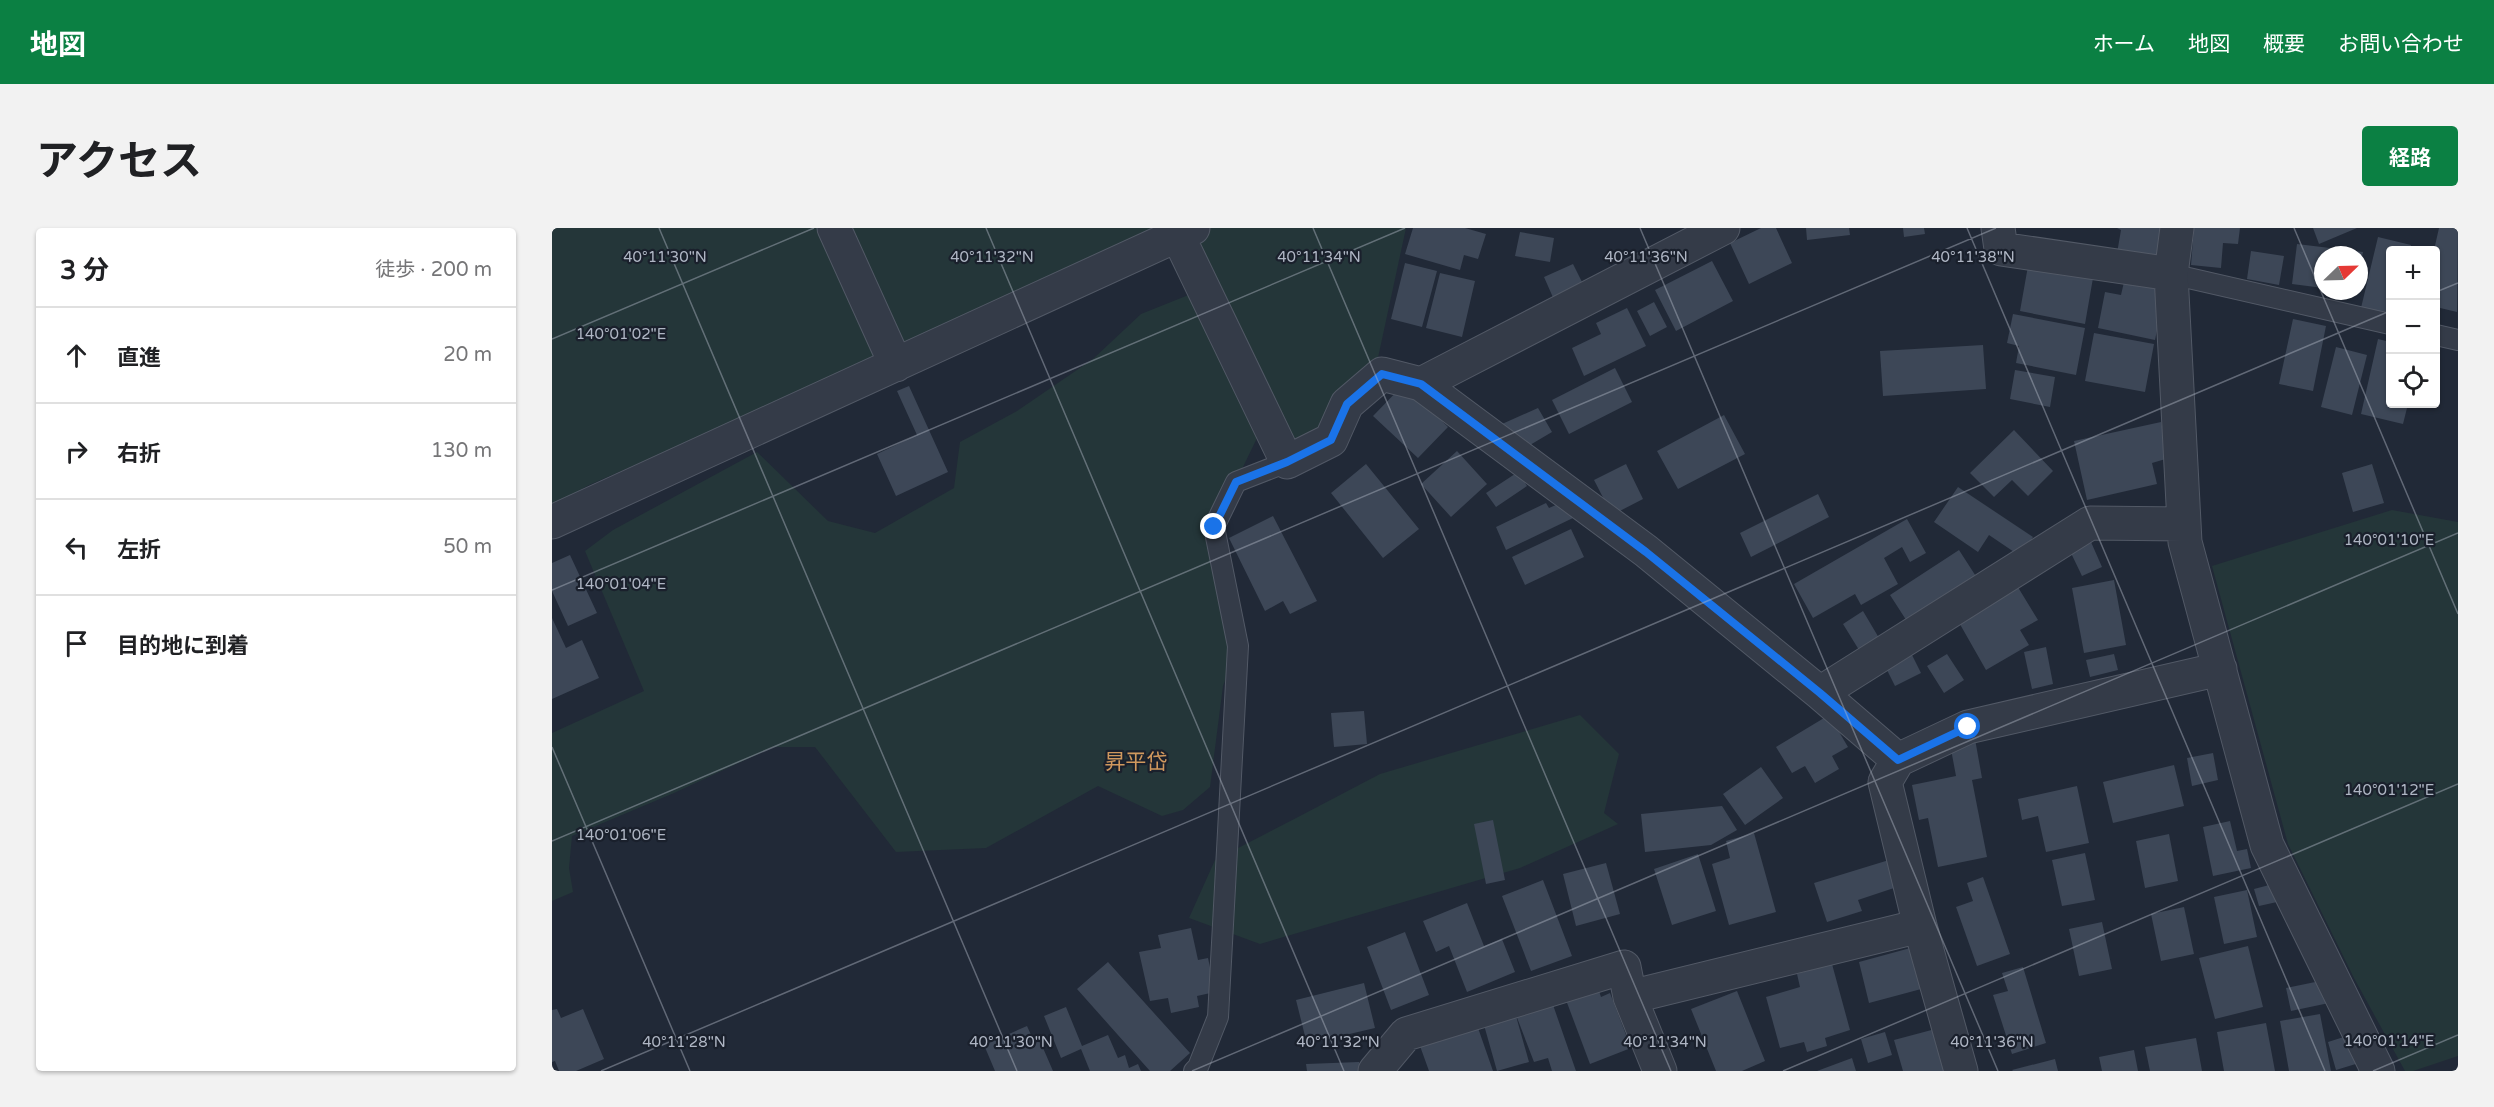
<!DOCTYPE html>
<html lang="ja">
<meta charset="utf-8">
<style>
:root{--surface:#fff;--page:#f2f2f2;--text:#202124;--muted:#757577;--line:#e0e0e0;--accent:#0b8043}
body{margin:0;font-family:"Varela Round","Noto Sans JP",sans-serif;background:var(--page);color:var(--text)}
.controls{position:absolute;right:18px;top:18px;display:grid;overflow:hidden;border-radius:6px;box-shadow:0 2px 4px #0004}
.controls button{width:54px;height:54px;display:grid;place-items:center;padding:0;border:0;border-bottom:2px solid var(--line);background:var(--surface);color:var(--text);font:30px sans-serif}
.compass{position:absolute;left:1762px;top:18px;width:54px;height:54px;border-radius:50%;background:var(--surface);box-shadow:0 2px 4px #0004;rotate:67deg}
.stop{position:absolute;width:18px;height:18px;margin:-14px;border:4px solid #1a73e8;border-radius:50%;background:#fff}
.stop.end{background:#1a73e8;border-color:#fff;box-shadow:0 2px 6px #0008}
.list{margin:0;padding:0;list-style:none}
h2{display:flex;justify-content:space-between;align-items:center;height:78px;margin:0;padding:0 24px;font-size:26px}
h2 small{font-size:20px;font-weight:400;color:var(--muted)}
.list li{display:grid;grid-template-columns:39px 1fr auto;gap:18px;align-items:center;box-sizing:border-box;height:96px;padding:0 24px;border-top:2px solid var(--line)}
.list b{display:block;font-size:22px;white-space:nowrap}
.list em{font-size:20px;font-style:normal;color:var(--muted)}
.icon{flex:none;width:33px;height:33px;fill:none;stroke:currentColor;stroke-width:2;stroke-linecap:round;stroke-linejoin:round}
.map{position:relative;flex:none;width:1906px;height:843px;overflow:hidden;border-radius:6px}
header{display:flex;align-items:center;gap:36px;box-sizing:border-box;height:84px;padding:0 30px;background:var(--accent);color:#fff}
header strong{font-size:28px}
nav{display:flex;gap:33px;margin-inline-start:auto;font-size:21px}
.intro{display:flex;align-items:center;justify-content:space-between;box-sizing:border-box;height:144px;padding:0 36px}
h1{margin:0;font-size:42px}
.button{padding:15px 27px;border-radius:6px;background:var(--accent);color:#fff;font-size:21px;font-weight:700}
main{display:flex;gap:36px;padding:0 36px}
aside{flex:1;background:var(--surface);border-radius:6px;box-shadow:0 2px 4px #0004}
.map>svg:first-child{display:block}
.green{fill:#243639}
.building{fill:#3d4757}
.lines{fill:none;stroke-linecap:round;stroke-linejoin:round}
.service-casing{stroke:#525966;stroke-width:22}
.minor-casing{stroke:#525966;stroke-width:35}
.service{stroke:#343b48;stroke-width:20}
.minor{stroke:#343b48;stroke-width:33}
.route{stroke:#1a73e8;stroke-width:8}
.ticks{fill:none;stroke:#afb6c4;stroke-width:1.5;stroke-opacity:0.45}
.labels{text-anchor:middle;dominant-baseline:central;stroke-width:4.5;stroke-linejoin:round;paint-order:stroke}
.quarter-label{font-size:21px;fill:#d0985e;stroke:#1a202c}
.ticks-label{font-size:15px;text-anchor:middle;fill:#afb6c4;stroke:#1a202c;stroke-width:4.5;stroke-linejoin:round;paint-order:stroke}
</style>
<header>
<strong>地図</strong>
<nav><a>ホーム</a><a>地図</a><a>概要</a><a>お問い合わせ</a></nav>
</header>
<div class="intro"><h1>アクセス</h1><a class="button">経路</a></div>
<main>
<aside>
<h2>3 分<small>徒歩 · 200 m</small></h2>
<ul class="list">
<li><svg class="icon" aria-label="ahead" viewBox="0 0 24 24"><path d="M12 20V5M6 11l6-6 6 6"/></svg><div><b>直進</b></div><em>20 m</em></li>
<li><svg class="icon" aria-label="right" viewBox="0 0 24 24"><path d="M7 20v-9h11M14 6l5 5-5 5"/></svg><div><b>右折</b></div><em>130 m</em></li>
<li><svg class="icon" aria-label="left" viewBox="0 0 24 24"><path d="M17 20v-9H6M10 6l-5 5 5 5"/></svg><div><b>左折</b></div><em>50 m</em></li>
<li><svg class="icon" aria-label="arrive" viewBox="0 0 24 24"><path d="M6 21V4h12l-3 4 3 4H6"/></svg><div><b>目的地に到着</b></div></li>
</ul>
</aside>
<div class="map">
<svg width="1906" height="843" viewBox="0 0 1906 843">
<rect width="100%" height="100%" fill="#212937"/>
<!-- green -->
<path class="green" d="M0,0H614L265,158L37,257L0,278Z
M632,0H854L824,139L771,205L739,220Z
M639,66L705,210L662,299L686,418L671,458L658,559L631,582L610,588L546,558L434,620L344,624L263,519H221L122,565L20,608L17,640L21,664L0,673V505L92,463L33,323L61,302L205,224L276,293L323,305L402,260L408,214L465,183L541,131L589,86Z
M1840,282L1906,294V828L1861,843H1853L1802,750L1736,616L1660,338Z
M1028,487L1067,526L1052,585L1066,596L968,640L708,716L637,690L663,632L748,588L828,546Z"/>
<!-- building -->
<path class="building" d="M861,0H913L934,6L926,31L912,27L908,42L853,26Z
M1209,0H1224L1240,35L1197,56L1178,15Z
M1254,0H1297L1298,7L1255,12Z
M1351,0H1372L1373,6L1352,9Z
M1565,0H1614L1608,38L1564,31L1569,2Z
M1642,0H1688L1686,16L1671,15L1669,40L1639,37Z
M1761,0H1805L1767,16Z
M1887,0H1906L1905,84L1884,79V22H1882Z
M968,4L1002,10L998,34L963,28Z
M1826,9L1859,17L1858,22H1838V87L1809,80Z
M1745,16L1811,24L1808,40L1807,27H1771V60L1740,56Z
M1699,23L1732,28L1727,57L1695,51Z
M1160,33L1181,73L1124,103L1103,62Z
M853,35L885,43L870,99L839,91Z
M1021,36L1033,60L1003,74L992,49Z
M1476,38L1541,50L1533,96L1468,83Z
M888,45L923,53L910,109L874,100Z
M1572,54L1613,63L1603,112L1546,100L1553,64L1569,67Z
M1102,74L1115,99L1098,108L1085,83Z
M1075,80L1094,118L1032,148L1020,120L1049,106L1044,95Z
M1461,86L1533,100L1524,147L1464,135L1467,118L1455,115Z
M1741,91L1774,98L1761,163L1727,156Z
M1542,105L1602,116L1593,164L1533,153Z
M1826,111L1838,114V176H1856L1851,196L1809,186Z
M1431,117L1434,161L1331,168L1328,123Z
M1784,119L1815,127L1800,187L1769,179Z
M1063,140L1080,174L1017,206L1000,172Z
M1463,142L1503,149L1498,179L1458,171Z
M852,156L896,199L866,230L821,188Z
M357,158L396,244L344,268L325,226L365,207L345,163Z
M986,180L1000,204L978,217L950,196Z
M1172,187L1193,226L1126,261L1105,223Z
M1609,194L1617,230L1600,235L1605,256L1535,272L1522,213Z
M1462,202L1501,243L1476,268L1460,252L1442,269L1418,245Z
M905,223L935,256L899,289L869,256Z
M814,236L867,301L831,330L779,265Z
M1074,236L1091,271L1060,287L1042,252Z
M1820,236L1832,275L1801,284L1790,245Z
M966,244L975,258L944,279L934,265Z
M1406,259L1481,309L1468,328L1437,307L1426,324L1382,294Z
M1266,266L1277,289L1199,329L1188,305Z
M1013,273L1021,290L954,322L944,299L994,275L997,280Z
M721,288L765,373L738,386L731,373L713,383L677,310Z
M1355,291L1374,325L1358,334L1350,319L1332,330L1346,356L1309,377L1303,366L1261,390L1242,356Z
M1019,301L1032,329L973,357L960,329Z
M1539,314L1550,339L1530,348L1518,323Z
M1407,322L1427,353L1358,398L1338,367Z
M18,327L45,385L16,398L0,363V335Z
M1562,352L1574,417L1532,425L1520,360Z
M1464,356L1486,392L1468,402L1477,417L1434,442L1405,391Z
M1311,383L1327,410L1307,422L1291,396Z
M0,390L14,420L30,412L47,450L0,471Z
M1494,419L1501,456L1480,461L1472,424Z
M1395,426L1412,452L1392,465L1375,438Z
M1562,426L1566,442L1538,449L1534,432Z
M1360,427L1369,445L1343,458L1334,440Z
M812,483L815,516L782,519L779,485Z
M1277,487L1296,519L1280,528L1287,541L1263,555L1253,538L1240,545L1224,519Z
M1423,511L1430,550L1420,552L1435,629L1386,639L1376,590L1367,592L1360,557L1404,548L1398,516Z
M1661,525L1666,552L1640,558L1635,530Z
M1622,537L1632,578L1561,595L1551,554Z
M1209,539L1231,570L1193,597L1171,566Z
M1525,558L1537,615L1494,624L1486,588L1470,592L1466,571Z
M1170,578L1185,602L1159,617L1093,624L1089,586Z
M941,592L953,652L934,656L922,596Z
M1678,593L1685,623L1695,621L1699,640L1661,648L1651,599Z
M1202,605L1224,684L1177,697L1160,636L1178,630L1174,613Z
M1617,606L1626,653L1593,660L1584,613Z
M1533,625L1543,672L1510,678L1500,632Z
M1146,626L1164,683L1120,697L1102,641Z
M1337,632L1345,659L1306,672L1310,683L1275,694L1262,655Z
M1054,635L1068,686L1024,698L1011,646Z
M1431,649L1458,726L1425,738L1404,679L1421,673L1415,655Z
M991,652L1020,728L979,743L950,668Z
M1721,656L1725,674L1707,678L1702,661Z
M1695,662L1705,709L1672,716L1662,669Z
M915,675L932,718L950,711L963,744L915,764L897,718L884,724L871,693Z
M1632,679L1642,726L1609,733L1599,686Z
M1550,694L1560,741L1527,748L1517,701Z
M639,700L646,732L656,730L663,764L645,768L647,779L619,785L616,770L598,773L587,724L609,720L606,707Z
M853,704L877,767L839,782L815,719Z
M1696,718L1711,779L1663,791L1647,730Z
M1362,719L1373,760L1317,775L1307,734Z
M556,734L638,825L618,843H598L525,761Z
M1280,736L1298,802L1273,810L1275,818L1255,824L1252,814L1228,820L1214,769L1248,759L1245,746Z
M1471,739L1494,815L1460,826L1441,767L1456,763L1450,745Z
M1773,752L1777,775L1739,783L1734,760Z
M812,755L823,800L755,816L744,772Z
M1046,760L1049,769L1058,765L1079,820L1038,836L1014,772Z
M1185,763L1213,833L1190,843H1164L1139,781Z
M1000,774L1024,843H1000L996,830L982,834L964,787Z
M514,779L530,818L556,807L566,830L573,827L577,840L586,836L589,843H538L529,821L509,830L492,788Z
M5,781L9,790L31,781L52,831L24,843H7L3,833L0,834V782Z
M1768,786L1779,843H1737L1728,793Z
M964,788L977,834L945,843L932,797Z
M1714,795L1723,843H1672L1665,804Z
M925,797L941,843H877L868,818Z
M475,798L480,809L485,806L501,843H443L432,817Z
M1387,800L1399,843H1351L1342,812Z
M1333,804L1340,827L1316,835L1309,811Z
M1798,807L1807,835L1784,842L1776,814Z
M1644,810L1650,843H1598L1593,819Z
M1582,822L1586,843H1550L1547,829Z
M1300,830L1304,843H1265Z
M1503,831L1506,843H1461L1460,842Z
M807,834L808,843H755L754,836Z"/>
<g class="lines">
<!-- service casing -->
<g class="service-casing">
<path id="service" d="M1619,46L1838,96
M1884,107L1906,112
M642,843L646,839L666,789L686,418L662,299L684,254L735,234"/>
</g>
<!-- minor casing -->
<g class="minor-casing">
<path id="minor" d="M282,0L344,137
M1446,0L1449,21L1619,46
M1625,0L1619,46L1633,314L1715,617L1826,843
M626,8L735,234L779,212L795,176L830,146L869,156L1094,323L1268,465L1346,532
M869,156L1171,0
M0,294L641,0
M1268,465L1538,295L1632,296
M1078,769L1368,698
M823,843L854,806L1072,739L1078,769L1108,843
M1409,843L1368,698L1333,554L1346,532L1416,499L1668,441"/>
</g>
<!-- service -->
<use href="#service" class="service"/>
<!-- minor -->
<use href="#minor" class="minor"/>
</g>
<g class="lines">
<!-- route -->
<path class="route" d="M662,299L684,254L735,234L779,212L795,176L830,146L869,156L1094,324L1268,465L1346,532L1416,499"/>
</g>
<!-- ticks -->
<path class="ticks" d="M107,0L465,843M434,0L792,843M761,0L1119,843M1088,0L1446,843M1415,0L1773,843M1742,0L1906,386M1884,64L1906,55M0,111L262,0M0,362L853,0M0,519L138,843M0,613L1444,0M49,843L1838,83M640,843L1906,305M1231,843L1906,556M1821,843L1906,807"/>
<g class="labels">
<!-- quarter labels -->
<g class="quarter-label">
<text x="584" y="534">昇平岱</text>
</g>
</g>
<g class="ticks-label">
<text x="113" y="34">40°11'30"N</text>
<text x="440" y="34">40°11'32"N</text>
<text x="767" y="34">40°11'34"N</text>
<text x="1094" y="34">40°11'36"N</text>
<text x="1421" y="34">40°11'38"N</text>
<text x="69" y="111">140°01'02"E</text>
<text x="1837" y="317">140°01'10"E</text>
<text x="69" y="361">140°01'04"E</text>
<text x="1837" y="567">140°01'12"E</text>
<text x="69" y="612">140°01'06"E</text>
<text x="1837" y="818">140°01'14"E</text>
<text x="132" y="819">40°11'28"N</text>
<text x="459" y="819">40°11'30"N</text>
<text x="786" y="819">40°11'32"N</text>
<text x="1113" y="819">40°11'34"N</text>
<text x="1440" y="819">40°11'36"N</text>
</g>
</svg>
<div class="controls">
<button>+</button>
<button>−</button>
<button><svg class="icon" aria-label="locate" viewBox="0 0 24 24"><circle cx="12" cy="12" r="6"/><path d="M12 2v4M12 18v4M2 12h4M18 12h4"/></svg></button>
</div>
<svg class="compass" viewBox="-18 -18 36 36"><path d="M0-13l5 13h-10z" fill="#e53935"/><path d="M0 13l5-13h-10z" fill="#757577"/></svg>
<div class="stop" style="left:1416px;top:499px"></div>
<div class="stop end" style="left:662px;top:299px"></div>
</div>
</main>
